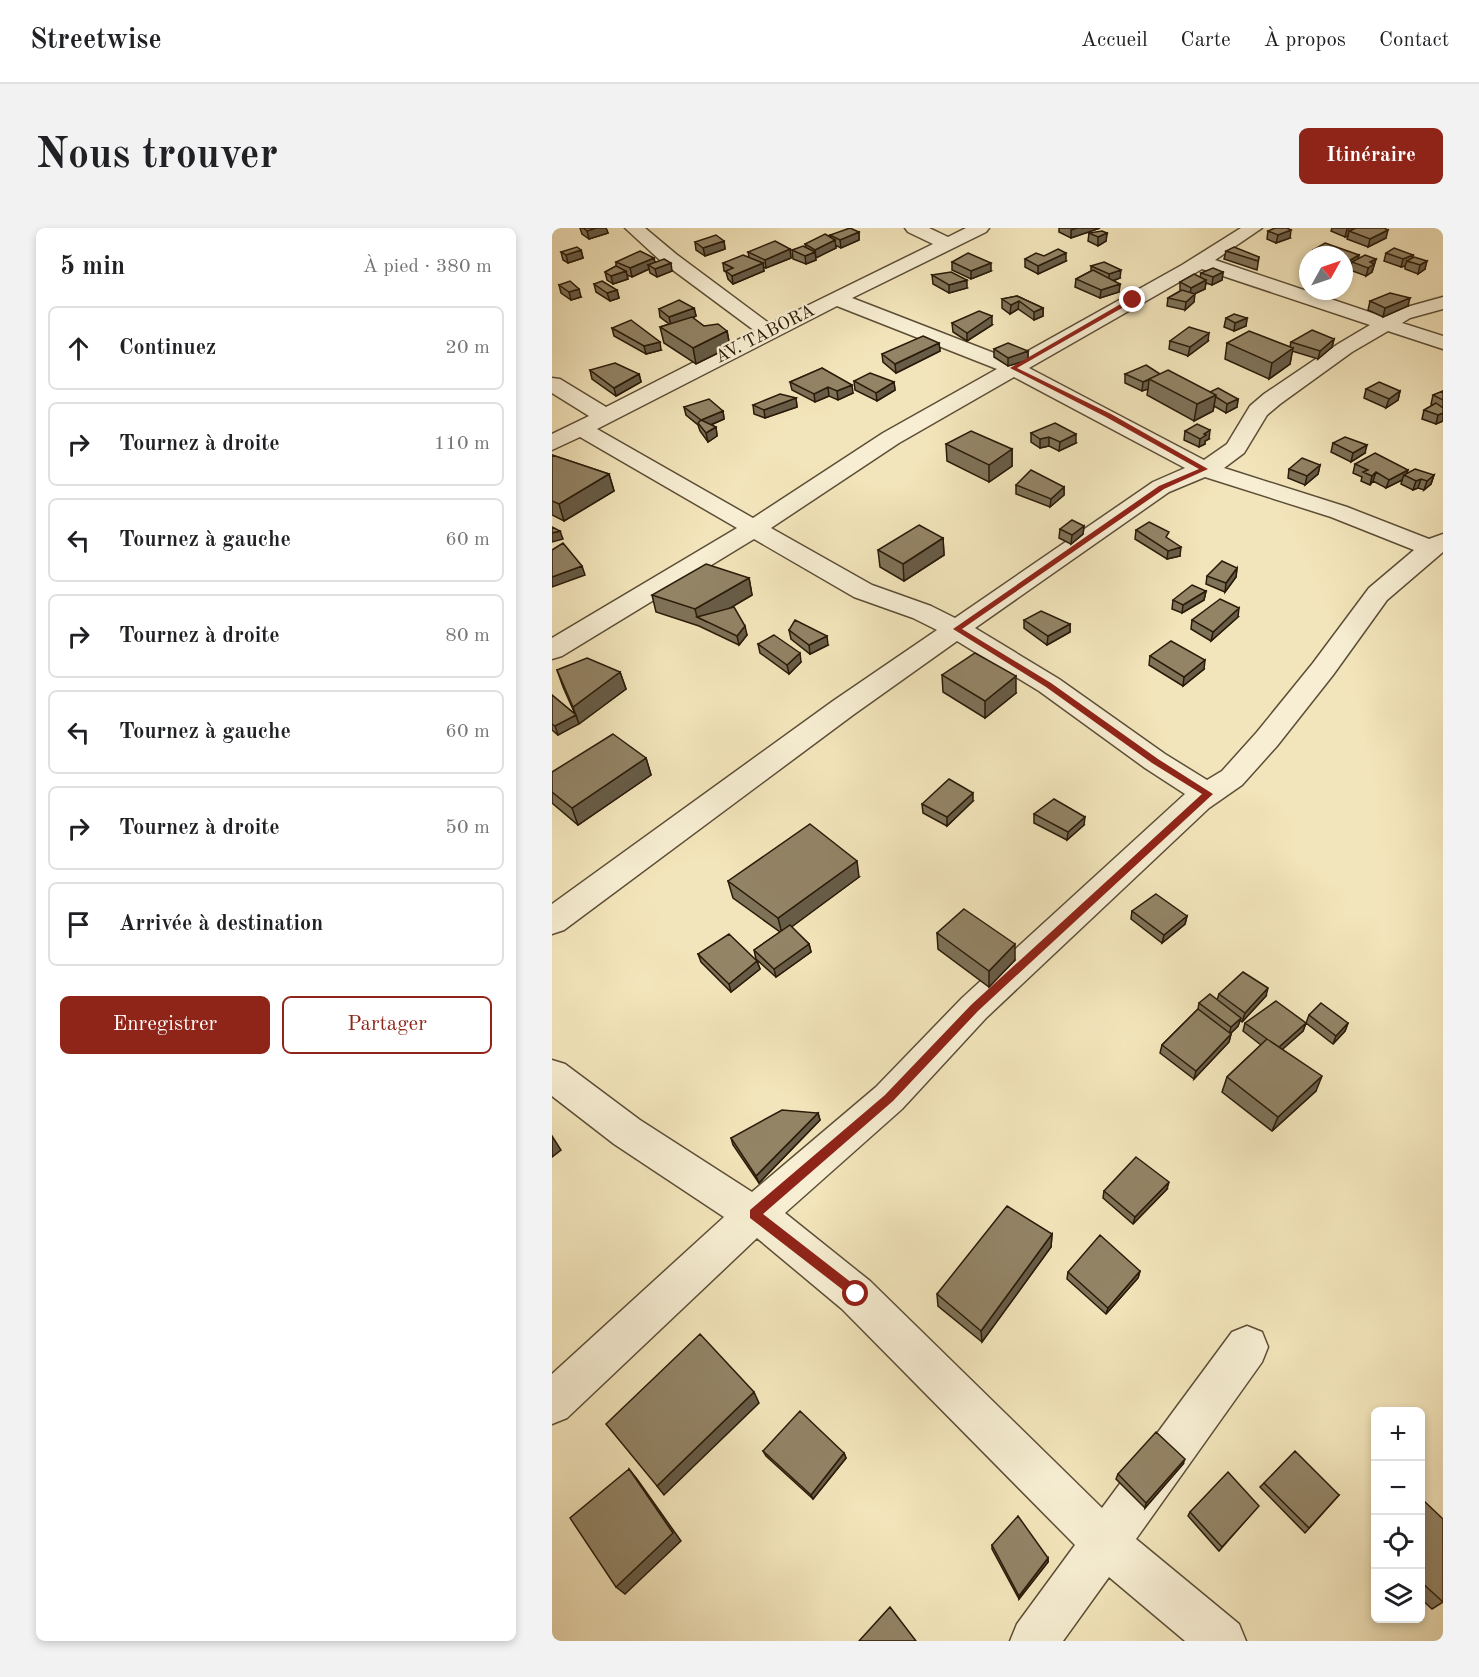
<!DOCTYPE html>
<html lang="fr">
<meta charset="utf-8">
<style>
:root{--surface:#fff;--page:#f2f2f2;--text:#202124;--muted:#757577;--line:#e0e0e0;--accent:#8f2418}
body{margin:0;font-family:"Old Standard TT",serif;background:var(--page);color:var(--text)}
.controls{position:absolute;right:18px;bottom:18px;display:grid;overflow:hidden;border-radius:9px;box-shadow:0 3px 9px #0003}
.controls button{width:54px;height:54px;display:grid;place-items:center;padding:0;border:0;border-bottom:2px solid var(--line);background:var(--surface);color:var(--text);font:30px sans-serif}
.compass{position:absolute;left:747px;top:18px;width:54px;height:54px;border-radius:50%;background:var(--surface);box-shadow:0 3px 9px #0003;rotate:50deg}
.stop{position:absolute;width:18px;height:18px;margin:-14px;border:4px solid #8f2418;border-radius:50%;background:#fff}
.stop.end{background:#8f2418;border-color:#fff;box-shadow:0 2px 6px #0008}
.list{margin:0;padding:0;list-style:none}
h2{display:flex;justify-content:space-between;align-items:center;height:78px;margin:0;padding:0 24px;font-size:26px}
h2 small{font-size:20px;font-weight:400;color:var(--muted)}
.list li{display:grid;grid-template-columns:39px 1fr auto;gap:18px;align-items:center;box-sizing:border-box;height:84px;margin:0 12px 12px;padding:0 12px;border:2px solid var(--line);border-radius:9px}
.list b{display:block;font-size:22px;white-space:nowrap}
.list em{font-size:20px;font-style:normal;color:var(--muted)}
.actions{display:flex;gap:12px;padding:18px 24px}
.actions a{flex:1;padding:14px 0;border:2px solid var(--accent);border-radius:9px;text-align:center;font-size:21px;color:var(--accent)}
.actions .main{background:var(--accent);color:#fff}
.icon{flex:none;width:33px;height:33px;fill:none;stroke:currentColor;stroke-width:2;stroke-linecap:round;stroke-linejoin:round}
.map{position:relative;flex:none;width:891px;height:1413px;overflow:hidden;border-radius:9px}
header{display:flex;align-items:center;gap:36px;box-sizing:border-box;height:84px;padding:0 30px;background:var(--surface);border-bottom:2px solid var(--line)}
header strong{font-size:28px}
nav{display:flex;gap:33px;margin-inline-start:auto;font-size:21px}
.intro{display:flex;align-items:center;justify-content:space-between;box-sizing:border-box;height:144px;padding:0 36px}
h1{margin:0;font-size:42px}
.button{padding:15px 27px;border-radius:9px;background:var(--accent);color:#fff;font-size:21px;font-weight:700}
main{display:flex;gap:36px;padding:0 36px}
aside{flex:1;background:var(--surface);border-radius:9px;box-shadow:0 3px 9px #0003}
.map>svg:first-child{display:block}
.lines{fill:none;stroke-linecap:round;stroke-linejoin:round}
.minor-casing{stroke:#5c4e36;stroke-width:3}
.minor{fill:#f7eed3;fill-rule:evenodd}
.wall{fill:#7e7258;stroke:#2a1b09;stroke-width:1.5}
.shaded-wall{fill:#675c47;stroke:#2a1b09;stroke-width:1.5}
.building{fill:#938466;stroke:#2a1b09;stroke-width:1.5}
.route{fill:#8f2418}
.labels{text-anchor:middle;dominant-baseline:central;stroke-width:5;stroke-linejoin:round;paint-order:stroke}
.far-street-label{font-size:18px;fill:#2a1b09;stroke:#f7eed3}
</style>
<header>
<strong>Streetwise</strong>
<nav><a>Accueil</a><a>Carte</a><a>À propos</a><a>Contact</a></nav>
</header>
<div class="intro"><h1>Nous trouver</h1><a class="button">Itinéraire</a></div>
<main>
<aside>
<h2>5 min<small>À pied · 380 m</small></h2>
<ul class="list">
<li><svg class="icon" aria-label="ahead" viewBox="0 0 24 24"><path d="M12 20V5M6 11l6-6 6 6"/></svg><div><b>Continuez</b></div><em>20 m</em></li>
<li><svg class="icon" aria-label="right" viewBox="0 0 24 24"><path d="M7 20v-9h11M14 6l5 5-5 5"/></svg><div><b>Tournez à droite</b></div><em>110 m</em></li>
<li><svg class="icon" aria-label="left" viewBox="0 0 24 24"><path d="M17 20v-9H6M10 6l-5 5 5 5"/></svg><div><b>Tournez à gauche</b></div><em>60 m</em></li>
<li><svg class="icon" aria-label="right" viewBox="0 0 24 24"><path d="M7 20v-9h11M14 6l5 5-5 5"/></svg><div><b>Tournez à droite</b></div><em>80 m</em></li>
<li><svg class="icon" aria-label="left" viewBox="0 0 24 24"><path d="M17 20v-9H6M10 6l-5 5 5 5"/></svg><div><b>Tournez à gauche</b></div><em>60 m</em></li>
<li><svg class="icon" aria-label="right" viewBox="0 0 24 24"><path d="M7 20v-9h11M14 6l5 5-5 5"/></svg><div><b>Tournez à droite</b></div><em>50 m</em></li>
<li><svg class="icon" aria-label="arrive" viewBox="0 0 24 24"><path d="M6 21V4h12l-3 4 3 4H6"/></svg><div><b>Arrivée à destination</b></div></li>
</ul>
<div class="actions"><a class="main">Enregistrer</a><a>Partager</a></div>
</aside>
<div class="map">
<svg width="891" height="1413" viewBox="0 0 891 1413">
<rect width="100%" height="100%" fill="#f3e5bb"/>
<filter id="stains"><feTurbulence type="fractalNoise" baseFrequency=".00333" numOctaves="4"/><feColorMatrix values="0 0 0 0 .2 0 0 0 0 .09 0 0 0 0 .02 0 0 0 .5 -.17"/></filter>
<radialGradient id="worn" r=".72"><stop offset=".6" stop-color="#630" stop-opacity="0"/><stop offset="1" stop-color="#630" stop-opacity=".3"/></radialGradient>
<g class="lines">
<!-- minor casing -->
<g class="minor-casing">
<path id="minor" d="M73,0H93L124,26L218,96L381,16L356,4L353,0H377L396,9L414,0H437L434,4L300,70L460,132L630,37L689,0H710L663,32L832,89L844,82L891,69V81L858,90L850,95L891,108V121L836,103L800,124L728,176L715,187L692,225L672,240L795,279L877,311L891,306V324L835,372L781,447L725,518L690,557L657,580L434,790L350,881L233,985L318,1053L550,1280L680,1104L695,1098L710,1104L716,1119L710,1134L584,1311L687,1396L694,1413H633L557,1349L511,1413H458L465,1396L523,1317L290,1081L205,1010L15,1190L0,1196V1146L172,989L62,916L0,868V832L13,836L88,892L200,964L324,859L410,770L633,566L593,540L487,463L405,413L301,487L12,702L0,706V676L281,473L385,402L361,390L302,369L202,311L10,428L0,431V410L185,300L28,209L0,222V206L37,188L0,165V150L8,151L54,179L203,103L110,34ZM650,41L818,97L786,116L712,166L698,178L675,216L652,232L477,140ZM285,78L445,141L331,205L201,290L45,201ZM462,149L633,240L601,254L403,390L379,378L320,357L219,300L347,215ZM653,249L779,289L862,322L817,360L761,435L705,504L670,543L655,552L613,526L507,451L423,400L617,264Z"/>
</g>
<!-- minor -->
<use href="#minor" class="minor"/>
</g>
<!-- wall -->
<path class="wall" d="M28,0H54L56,5L37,11L30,6Z
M507,0H548L519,10L507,4Z
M780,0H832L834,10L816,19L795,11L796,8L793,9L779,3Z
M716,3L738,10L724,15L715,11Z
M307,4V12L289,20L283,17L284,20L263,29L264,32L254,36L241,31L240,22L254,19L253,16L279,9L278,7Z
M537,5H555L554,13L546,18L536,13Z
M172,13L173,21L153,28L144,22L143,14Z
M238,21L239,30L214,40L211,39L212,43L181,56L176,51L174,44L172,43L171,35L197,29L196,24Z
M29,22L31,30L16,35L11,32L9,24Z
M761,22L807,27L806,31H824L820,44L814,48L798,42L799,39L793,42H792V27H760Z
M674,23L707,29L705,42L672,31Z
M834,25L861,27L860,30L873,41L866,46L853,41V38L849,39L832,33Z
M492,28L514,33L486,46L473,39V31Z
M64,34H103L120,43L105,49L98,45L97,41L80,49L75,47L76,51L61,56L55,52L53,44L64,38Z
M400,34L439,43L419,51L400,42Z
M539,38L568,50L561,53L568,56L567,64L548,70L523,59L524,51L539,43Z
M671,44L670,52L660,57L654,55L653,61L642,66V74L633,82L615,78L616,70L628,63V54L648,49L649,45Z
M380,47L415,60L397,65L381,56Z
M42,56L65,62L67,70L58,73L44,64Z
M7,57L29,69L19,72L9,65Z
M465,68L491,80V88L482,92L466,81L458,86L450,80V71Z
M818,73L856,78L831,89L816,82Z
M142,80L144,88L141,90L152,98L175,103L178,119L144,136L112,115L108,99L117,96L108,89L107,81Z
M674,90H695L694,98L682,103L672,99Z
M400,95L440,97L415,113L401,104Z
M60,100L109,122L94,126L62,108Z
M782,111L780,119L766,131L740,123L738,136L717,151L673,131L675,115L738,119L739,114Z
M618,113H656L636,128L617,121Z
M387,115L388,123L344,145L331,134L330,126Z
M442,121L476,123V132L456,138L442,129Z
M270,140L301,165L286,172L277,168L263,174L240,162L238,154Z
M38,142L87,146L89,154L64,168L40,151Z
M573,146H608L658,164L686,171L685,179L674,185L662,178L661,183L642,193L595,167L596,161L590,163L573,155Z
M302,153L342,154L343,162L325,173L303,162Z
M814,161L848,163L846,172L834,180L812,170Z
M891,163V193L884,196L870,191L872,182L881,177L879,176L881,167Z
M244,170L245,179L213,190L202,186L201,177Z
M132,179L171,183L172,191L159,197L164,199L165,208L156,214L148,203L146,197L134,187Z
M633,203L657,211L653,213V216L647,219L632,212Z
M479,205L524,215L507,223L497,218L488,220L479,214Z
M781,215L813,225L799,234L779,224Z
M394,216L460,221V238L437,254L395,233Z
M0,227L57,246L62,263L12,293L0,287Z
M803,236L855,245L882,247L879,256L872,262L866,260L861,262L849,256L850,252L834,260L821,253L818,257L809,253L810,249L801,245Z
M768,237L766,246L753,257L736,250L737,241Z
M464,257L512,259V267L498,279L464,266Z
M532,298L531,306L519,316L507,310L508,301Z
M584,302L616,311L628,328L615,331L583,311Z
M391,310L392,327L352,353L328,339L326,322Z
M685,340L684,349L673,364L654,356L655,348Z
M197,350L200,367L179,379L195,407L187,417L147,398L104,384L100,367Z
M654,363L652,372L630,385L620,381L621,372Z
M686,389L659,413L639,401L640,392Z
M472,392L518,396V404L495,417L472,400Z
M237,402L276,417L258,426L239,411Z
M206,416L249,434L237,446L208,425Z
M598,428L652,441L631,458L597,437Z
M5,442L68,444L74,461L27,495L6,507L0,502V467L23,486L11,459Z
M390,447L464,465L433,490L391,464Z
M94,530L99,547L26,597L0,575V544Z
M421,573L395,598L371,585L370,576Z
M482,586L532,597L515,612L482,595Z
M307,649L239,699L257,716L259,724L224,749L204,731L202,722L228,704L181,670L176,653Z
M580,683L635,688L633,696L610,715L579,691Z
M385,705L463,732L437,759L386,721Z
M146,726L205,733L208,741L179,764L149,734Z
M667,766L714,768L690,794L688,792L686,798L679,805V806L677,814L642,851L608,825L610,817L646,781L647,775L665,772Z
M757,787L796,795L793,803L781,816L754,795Z
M693,795H754L751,803L730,821L764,863L720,903L670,864L675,849L709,817L691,803Z
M266,885L268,892L207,955L181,917L179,910Z
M615,961L581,996L551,970L552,963Z
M500,1006L499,1019L430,1114L386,1078L385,1066Z
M588,1043L586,1050L554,1086L515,1051L516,1044Z
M211,1223L292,1225L294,1230L261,1271L214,1228Z
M631,1236L593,1280L564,1251L566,1246Z
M712,1255L787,1267L753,1305L708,1259Z
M872,1273L891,1374L880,1381L868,1370V1276Z
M703,1282L667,1323L636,1288L638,1284Z
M440,1317L496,1330V1334L467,1371L440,1321Z"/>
<!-- shaded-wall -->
<path class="shaded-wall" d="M44,0H54L56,5L37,11L35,3Z
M525,0H548L519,10V2Z
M798,0H809L797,3L796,8L793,9L795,1Z
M739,2L738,10L724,15L726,7Z
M836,2L834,10L816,19L818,11Z
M307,4V12L289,20L288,12Z
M555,5L554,13L546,18V9Z
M283,12L284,20L264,30L263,22Z
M172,13L173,21L153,28L151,20Z
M238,21L239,30L214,40L213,32Z
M29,22L31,30L16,35L14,27Z
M263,24L264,32L254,36L253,28Z
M514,25V33L486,46V38Z
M807,27L805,35L800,34L799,39L793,42L795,34Z
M861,27L859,34L855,33L853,38L849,39L851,31Z
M102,30L104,38L96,37L97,41L80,49L78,40Z
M824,31L820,44L814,48L818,34Z
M875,33L873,41L866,46L868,37Z
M119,35L120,43L105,49L103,41Z
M211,35L212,43L181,56L180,48Z
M439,35V43L419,51V43Z
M569,42L568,50L557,54V46Z
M74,43L76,51L61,56L59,48Z
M671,44L670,52L660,57L661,49Z
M415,52V60L397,65V57Z
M654,52L653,61L638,68L639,60Z
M568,56L567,64L548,70L549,62Z
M27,61L29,69L19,72L17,64Z
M65,62L67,70L58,73L55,65Z
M643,66L642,74L633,82L634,74Z
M858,70L856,78L831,89L833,80Z
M467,73L466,81L458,86L459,77Z
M142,80L144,88L119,98L117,89Z
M491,80V88L482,92V84Z
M440,88V97L415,113V105Z
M695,90L694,98L682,103L683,95Z
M175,103L178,119L144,136L141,120Z
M657,105L656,113L636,128L638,119Z
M782,111L780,119L766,131L768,123Z
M108,114L109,122L94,126L92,118Z
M387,115L388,123L344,145L343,136Z
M741,120L738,136L717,151L720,135Z
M476,123V132L456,138V130Z
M87,146L89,154L64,168L62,160Z
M597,152L596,161L590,163L591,154Z
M342,154L343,162L325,173L324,165Z
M300,157L301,165L286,172L285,163Z
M276,159L277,168L263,174L262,166Z
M848,163L846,172L834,180L837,171Z
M664,167L661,183L642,193L645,176Z
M244,170L245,179L213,190L212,182Z
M686,171L685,179L674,185L675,176Z
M171,183L172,191L151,200L149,192Z
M891,185V193L884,196L886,187Z
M164,199L165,208L156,214L154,205Z
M658,202L657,211L653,213V216L647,219L648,211L652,206Z
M524,206V215L507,223L508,214Z
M497,209V218L488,220V211Z
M815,217L813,225L799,234L801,225Z
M460,221V238L437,254V237Z
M768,237L766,246L753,257L755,248Z
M856,242L854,248L852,247L850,252L834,260L837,252Z
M824,244L821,253L818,257L820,248Z
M57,246L62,263L12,293L7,276Z
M882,247L879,256L872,262L875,253Z
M869,251L866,260L861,262L864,253Z
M512,259V267L498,279L499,271Z
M532,298L531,306L519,316L520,307Z
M8,303L11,311L0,314V305Z
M391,310L392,327L352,353L351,336Z
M629,319L628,328L615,331L616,323Z
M30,338L33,347L0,359V349Z
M685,340L684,349L673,364L674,355Z
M197,350L200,367L155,394L145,389L143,381Z
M654,363L652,372L630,385L631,377Z
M687,380L686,389L659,413L661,404Z
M518,396V404L495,417L496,408Z
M193,398L195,407L187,417L185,408Z
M275,408L276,417L258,426L257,417Z
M248,425L249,434L237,446L235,437Z
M653,432L652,441L631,458L632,449Z
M68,444L74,461L27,496L21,479Z
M464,448V465L433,490V473Z
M24,487L27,496L6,507L3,498Z
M94,530L99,547L26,597L20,580Z
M421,565V573L395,598V589Z
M533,589L532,597L515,612L516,604Z
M305,633L307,649L230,706L226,690Z
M635,688L633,696L610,715L612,707Z
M257,716L259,724L224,749L222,741Z
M463,716V732L437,759V743Z
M205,733L208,741L179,764L177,756Z
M716,760L714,768L690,794L693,785Z
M689,790L686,798L677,807L679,799Z
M754,795L751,803L723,828L726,820Z
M796,795L793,803L781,816L784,808Z
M679,806L677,814L642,851L644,843Z
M770,848L764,863L720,903L726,889Z
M266,885L268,892L207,955L204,948Z
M0,908L9,922L0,929Z
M617,954L615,961L581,996L583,989Z
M500,1006L499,1019L430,1114L429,1103Z
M588,1043L586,1050L554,1086L556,1080Z
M202,1164L207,1175L112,1267L105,1258Z
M292,1225L294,1230L261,1271L259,1267Z
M633,1231L631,1236L593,1280L594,1275Z
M77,1241L85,1251L129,1313L73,1366L64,1359Z
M496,1330V1334L467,1371V1368Z"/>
<!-- building -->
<path class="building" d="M31,0H44L35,3Z
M298,0L307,4L288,12L278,7Z
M723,0H735L739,2L726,7L716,3Z
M804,0H832L836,2L818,11L797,3Z
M550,3L555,5L546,9L537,5Z
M273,6L283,12L263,22L253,16Z
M164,7L172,13L151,20L143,14Z
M223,13L238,21L213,32L196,24Z
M773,15L807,27L795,34L792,33V27H775L761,22Z
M251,18L263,24L253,28L240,22Z
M25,19L29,22L14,27L9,24Z
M682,19L707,29L706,33L674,23Z
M842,20L861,27L851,31L834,25Z
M506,21L514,25L486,38L473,31L484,25L492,28Z
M88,23L102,30L78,40L64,34Z
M416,25L439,35L419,43L400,34Z
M191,27L211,35L180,48L174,43L181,40L171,35Z
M813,27L824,31L818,34L822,36L816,40L800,34Z
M862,29L875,33L868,37L855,33Z
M112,31L119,35L103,41L96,37Z
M552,34L569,42L557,46L539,38Z
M64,38L74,43L59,48L53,44Z
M661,40L671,44L661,49L649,45Z
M541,42L568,56L549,62L524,51Z
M399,44L415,52L397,57L380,47Z
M642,46L654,52L639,60L628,54Z
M18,53L27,61L17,64L7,57Z
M50,53L65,62L55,65L42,56Z
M630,62L643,66L634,74L616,70Z
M838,65L858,70L833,80L818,73Z
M465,68L491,80L482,84L467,73L459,77L450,71Z
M127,72L142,80L117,89L107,81Z
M427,83L440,88L415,105L400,95Z
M682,86L695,90L683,95L674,90Z
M140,89L152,98L166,96L175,103L141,120L108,99Z
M79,92L108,114L92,118L60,100Z
M637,99L657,105L638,119L618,113Z
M760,102L782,111L768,123L739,114Z
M697,103L741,120L720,135L675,115Z
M371,108L387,115L343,136L330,126Z
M456,115L476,123L456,130L442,121Z
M63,135L87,146L62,160L38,142Z
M594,137L608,146L591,154L573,146Z
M270,140L300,157L285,163L276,159L262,166L238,154Z
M616,142L664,167L645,176L597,151Z
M318,145L342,154L324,165L302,153Z
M827,154L848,163L837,171L814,161Z
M666,160L686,171L675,176L664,169V167L658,164Z
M891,163V172L881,167Z
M228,166L244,170L212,182L201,177Z
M157,171L171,183L149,192L164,199L154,205L146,195L149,192L132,179Z
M884,175L891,180V185L886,187L872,182Z
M503,195L524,206L508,214L497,209L488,211L479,205Z
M645,196L658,202L652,206L654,207L648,211L633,203Z
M419,203L460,221L437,237L394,216Z
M793,209L815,217L801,225L781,215Z
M823,225L856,242L837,252L824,244L820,248L811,244L816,242L803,236Z
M0,227L57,246L7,276L0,273Z
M750,230L768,237L755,248L737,241Z
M863,241L882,247L875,253L869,251L864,253L852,247Z
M479,242L512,259L499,271L464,257Z
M520,292L532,298L520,307L508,301Z
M597,294L617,304L614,309L629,319L616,323L584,302Z
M367,297L391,310L351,336L326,322Z
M0,299L8,303L0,305Z
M11,315L30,338L0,349V322Z
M670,333L685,340L674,355L655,348Z
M154,336L197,350L143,381L100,367Z
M640,357L654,363L631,377L621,372Z
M668,371L687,380L661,404L640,392Z
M182,379L193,398L185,408L145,389Z
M489,383L518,396L496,408L472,392Z
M243,392L275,408L257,417L237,402Z
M222,407L248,425L235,437L206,416Z
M619,413L653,432L632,449L598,428Z
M423,425L464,448L433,473L390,447Z
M35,430L68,444L21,479L5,442Z
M0,467L24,487L3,498L0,496Z
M61,506L94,530L20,580L0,564V544Z
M397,551L421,565L395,589L370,576Z
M502,571L533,589L516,604L482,586Z
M258,596L305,633L226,690L176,653Z
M604,666L635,688L612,707L580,683Z
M412,681L463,716L437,743L385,705Z
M238,697L257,716L222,741L202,722Z
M177,706L205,733L177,756L146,726Z
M691,744L716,760L693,785L667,766Z
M658,766L689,790L679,799L647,775Z
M724,773L754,795L727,819L715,811L693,795Z
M769,775L796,795L784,808L757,787Z
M646,781L679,806L644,843L610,817Z
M715,811L770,848L726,889L675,849Z
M230,882L266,885L204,948L179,910Z
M584,929L617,954L583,989L552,963Z
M455,978L500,1006L429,1103L385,1066Z
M548,1007L588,1043L556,1080L516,1044Z
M148,1106L202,1164L105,1258L54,1196Z
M248,1183L292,1225L259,1267L211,1223Z
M604,1204L633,1231L594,1275L566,1246Z
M743,1223L787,1267L757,1300L712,1255Z
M77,1241L121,1305L64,1359L18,1290Z
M676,1244L707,1278L670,1319L638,1284Z
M872,1273L891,1291V1374L868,1353V1277Z
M466,1288L496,1330L467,1368L440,1317Z
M338,1379L364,1413H307Z"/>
<!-- route -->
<path class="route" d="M579,70L584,72L465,140L559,186L656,241L612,261L410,401L499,455L606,531L661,566L426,783L341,873L211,986L309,1062L311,1066L304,1072L198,990V982L333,867L419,777L650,566L600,535L494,459L401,401L607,258L647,241L554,189L458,140Z"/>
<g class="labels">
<!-- far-street labels -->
<g class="far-street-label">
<text transform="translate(213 106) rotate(-27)">AV. TABORA</text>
</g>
</g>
<rect width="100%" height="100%" filter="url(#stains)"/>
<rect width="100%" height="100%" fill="url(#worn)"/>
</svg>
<div class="controls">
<button>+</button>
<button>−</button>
<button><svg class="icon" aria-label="locate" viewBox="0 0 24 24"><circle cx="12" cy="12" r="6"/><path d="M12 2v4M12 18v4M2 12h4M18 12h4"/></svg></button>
<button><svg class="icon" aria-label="layers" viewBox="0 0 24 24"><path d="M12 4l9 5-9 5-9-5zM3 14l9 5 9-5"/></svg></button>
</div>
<svg class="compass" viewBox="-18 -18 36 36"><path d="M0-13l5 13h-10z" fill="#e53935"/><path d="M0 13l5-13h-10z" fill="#757577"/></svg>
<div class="stop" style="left:304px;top:1066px"></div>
<div class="stop end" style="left:581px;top:72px"></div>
</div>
</main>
